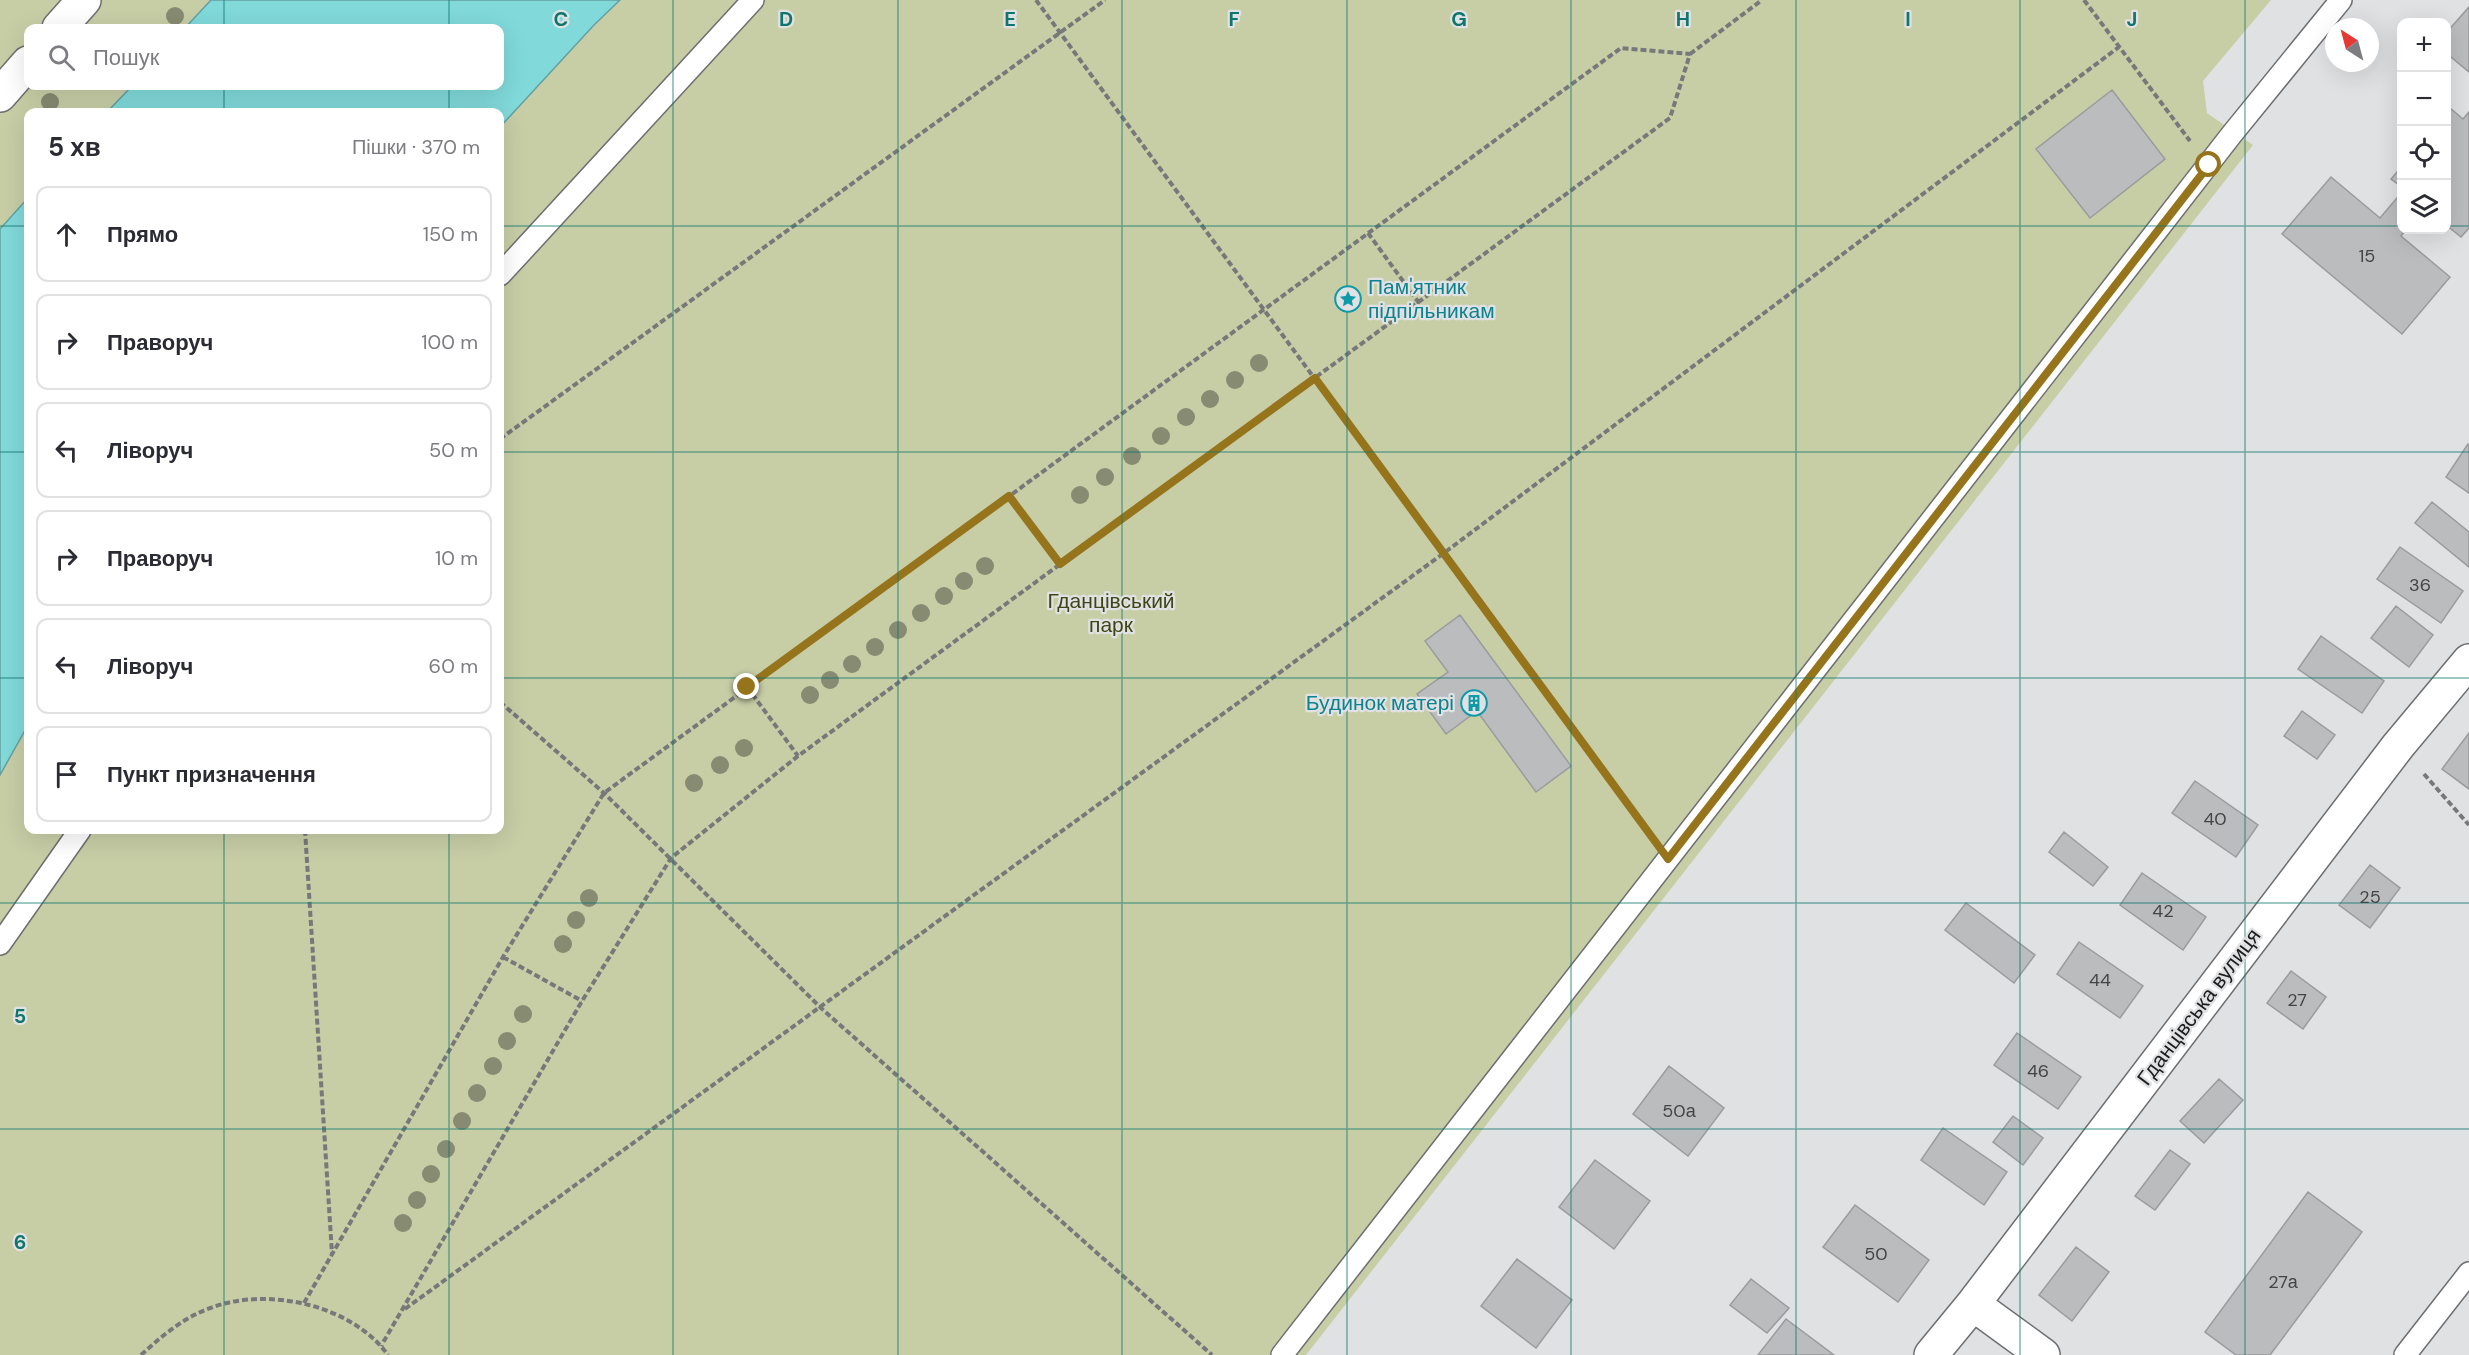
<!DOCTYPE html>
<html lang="uk">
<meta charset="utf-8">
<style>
:root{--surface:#fff;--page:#f7f7f7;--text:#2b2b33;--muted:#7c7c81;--line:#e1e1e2}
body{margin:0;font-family:"DM Sans",sans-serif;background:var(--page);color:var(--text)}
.controls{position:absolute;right:18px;top:18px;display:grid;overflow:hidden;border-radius:12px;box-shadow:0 6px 24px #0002}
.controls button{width:54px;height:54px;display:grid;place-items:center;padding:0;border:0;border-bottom:2px solid var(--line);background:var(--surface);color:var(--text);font:30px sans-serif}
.compass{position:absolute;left:2325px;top:18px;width:54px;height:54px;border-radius:50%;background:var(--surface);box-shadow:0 6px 24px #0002;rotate:324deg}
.stop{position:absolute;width:18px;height:18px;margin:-14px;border:4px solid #96741c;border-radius:50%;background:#fff}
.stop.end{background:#96741c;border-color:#fff;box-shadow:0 2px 6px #0008}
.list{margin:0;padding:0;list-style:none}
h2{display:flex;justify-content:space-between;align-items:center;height:78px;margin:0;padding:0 24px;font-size:26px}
h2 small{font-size:20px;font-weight:400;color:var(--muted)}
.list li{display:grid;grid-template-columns:39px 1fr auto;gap:18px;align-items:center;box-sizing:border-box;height:96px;margin:0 12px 12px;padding:0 12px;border:2px solid var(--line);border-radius:12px}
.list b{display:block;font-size:22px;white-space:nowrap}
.list em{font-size:20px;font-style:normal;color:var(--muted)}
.icon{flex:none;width:33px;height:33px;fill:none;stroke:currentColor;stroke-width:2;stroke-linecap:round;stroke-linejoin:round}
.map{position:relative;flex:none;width:2469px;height:1355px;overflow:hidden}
.search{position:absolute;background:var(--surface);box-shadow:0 6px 24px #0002;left:24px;top:24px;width:480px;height:66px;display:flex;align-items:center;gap:15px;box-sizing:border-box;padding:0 21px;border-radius:12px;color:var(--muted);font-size:22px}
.panel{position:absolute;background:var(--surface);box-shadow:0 6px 24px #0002;left:24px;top:108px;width:480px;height:726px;border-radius:12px}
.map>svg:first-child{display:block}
.green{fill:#c7cea6}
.water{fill:#81d9da;stroke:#63a0a1;stroke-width:1.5}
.building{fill:#bbbcbe;stroke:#9a9b9d;stroke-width:1.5}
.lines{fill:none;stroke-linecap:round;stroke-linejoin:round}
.lane-casing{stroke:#6d6e70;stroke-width:24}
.street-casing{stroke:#6d6e70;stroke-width:36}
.path{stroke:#777879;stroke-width:4;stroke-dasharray:6 3;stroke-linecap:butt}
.lane{stroke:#fff;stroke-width:21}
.street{stroke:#fff;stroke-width:33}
.tree{fill:#878b72}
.route{stroke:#96741c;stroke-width:8}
.grid{fill:none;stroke:#0f766e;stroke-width:1.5;stroke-opacity:0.55}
.labels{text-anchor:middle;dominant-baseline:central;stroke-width:4.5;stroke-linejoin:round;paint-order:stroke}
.number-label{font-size:18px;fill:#444445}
.culture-label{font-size:21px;fill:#0d838f;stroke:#e0e1e3;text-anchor:start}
.park-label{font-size:21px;fill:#3f4515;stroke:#e0e1e3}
.street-label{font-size:21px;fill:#1c1c1d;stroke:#e0e1e3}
.grid-label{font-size:20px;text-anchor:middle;font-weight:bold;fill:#0f766e;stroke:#e0e1e3;stroke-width:4.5;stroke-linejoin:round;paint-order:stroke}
</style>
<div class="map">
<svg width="2469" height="1355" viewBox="0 0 2469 1355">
<rect width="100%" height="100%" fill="#e0e1e3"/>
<!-- green -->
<path class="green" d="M0,0H211L185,28H28V86H132L107,112H28V198L0,229Z
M620,0H2271L2203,81L2207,113L2253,145L1306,1355H0V775L28,725V830H500V127L594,25Z"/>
<!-- water -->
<path class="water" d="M211,0H620L594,25L500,127V112H107L132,86H500V28H185Z
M28,198V725L0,775V229Z"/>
<!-- building -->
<path class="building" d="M2469,7V72L2446,53V33Z
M2112,90L2165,159L2090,218L2036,149Z
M2450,108L2463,119L2469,112V228L2461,237L2446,225V112Z
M2402,166V187L2391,179Z
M2331,177L2380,218L2402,192V230H2406L2401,236L2450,277L2402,334L2282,234Z
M2468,444L2469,445V493L2446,477Z
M2432,502L2469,532V567L2415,523Z
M2400,547L2463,591L2441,623L2377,579Z
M2396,606L2433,635L2409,667L2371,638Z
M1460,615L1571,766L1536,792L1477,711L1446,734L1417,694L1448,672L1425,641Z
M2321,636L2384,681L2362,713L2298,669Z
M2302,711L2335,735L2317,759L2284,736Z
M2469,733V789L2442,769Z
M2195,781L2258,825L2236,857L2172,813Z
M2064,832L2108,867L2093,886L2049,852Z
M2370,865L2400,888L2370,928L2339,905Z
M2142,873L2206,917L2183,950L2120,905Z
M1966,903L2035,955L2014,983L1945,930Z
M2079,942L2143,986L2120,1018L2057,974Z
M2291,971L2326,997L2303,1029L2267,1003Z
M2017,1033L2081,1077L2058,1109L1994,1065Z
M1669,1066L1724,1108L1688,1156L1633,1114Z
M2219,1079L2243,1100L2204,1143L2180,1121Z
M2013,1116L2043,1138L2023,1165L1993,1142Z
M1943,1128L2007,1172L1984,1205L1921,1160Z
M2170,1150L2190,1164L2155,1210L2135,1196Z
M1595,1160L1650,1201L1614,1249L1559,1207Z
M2308,1192L2362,1232L2270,1355H2236L2205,1332Z
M1855,1205L1929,1260L1898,1302L1823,1247Z
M2076,1247L2109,1272L2072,1321L2039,1295Z
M1517,1259L1572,1300L1536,1348L1481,1306Z
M1751,1279L1789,1308L1767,1333L1730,1305Z
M1786,1319L1834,1355H1758Z"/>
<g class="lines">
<!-- lane casing -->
<g class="lane-casing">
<path id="lane" d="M500,275L753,0
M0,944L80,830
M1282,1355L2232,134L2341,0
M2405,1355L2469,1273"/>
</g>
<!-- street casing -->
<g class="street-casing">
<path id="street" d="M59,28L84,0
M0,95L28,63
M1973,1304L2043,1355
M1931,1355L1973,1304L2398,746L2469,661"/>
</g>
<!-- path -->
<path class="path" d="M1036,0L1649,833
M2084,0L2190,141
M1690,54L1762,0
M1368,233L1419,303
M500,439L1105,0
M1009,496L1060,564
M747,687L798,756
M500,702L604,793L821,1008L1212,1355
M2424,774L2469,825
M305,830L332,1254
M503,957L582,1001
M304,1303L503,957L604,793L1621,48L1690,54L1670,118L798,756L671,858L582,1001L381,1346
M405,1309L1444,553L2119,47
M141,1355C163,1335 184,1317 213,1307C269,1287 352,1305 388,1355"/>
<!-- lane -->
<use href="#lane" class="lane"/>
<!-- street -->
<use href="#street" class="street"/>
</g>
<!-- trees -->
<g class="tree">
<circle cx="175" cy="16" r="9"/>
<circle cx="50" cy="102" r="9"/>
<circle cx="1259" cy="363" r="9"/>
<circle cx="1235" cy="380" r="9"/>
<circle cx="1210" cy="399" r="9"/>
<circle cx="1186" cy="417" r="9"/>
<circle cx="1161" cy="436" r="9"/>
<circle cx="1132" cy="456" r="9"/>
<circle cx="1105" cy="477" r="9"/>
<circle cx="1080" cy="495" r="9"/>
<circle cx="985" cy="566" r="9"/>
<circle cx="964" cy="581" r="9"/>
<circle cx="944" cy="596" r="9"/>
<circle cx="921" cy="613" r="9"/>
<circle cx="898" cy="630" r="9"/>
<circle cx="875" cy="647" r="9"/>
<circle cx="852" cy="664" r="9"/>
<circle cx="830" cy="680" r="9"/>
<circle cx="810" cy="695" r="9"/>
<circle cx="744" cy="748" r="9"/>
<circle cx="720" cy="765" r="9"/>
<circle cx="694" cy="783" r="9"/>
<circle cx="589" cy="898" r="9"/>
<circle cx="576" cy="920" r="9"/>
<circle cx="563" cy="944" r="9"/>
<circle cx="523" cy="1014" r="9"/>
<circle cx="507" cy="1041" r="9"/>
<circle cx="493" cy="1066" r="9"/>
<circle cx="477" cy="1093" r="9"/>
<circle cx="462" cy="1121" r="9"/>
<circle cx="446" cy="1149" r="9"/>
<circle cx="431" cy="1174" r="9"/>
<circle cx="417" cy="1200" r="9"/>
<circle cx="403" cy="1223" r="9"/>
</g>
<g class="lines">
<!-- route -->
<path class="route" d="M747,687L1009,496L1060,564L1315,378L1668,859L2209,165"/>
</g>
<!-- grid -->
<path class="grid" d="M224,0V28M449,0V28M673,0V1355M898,0V1355M1122,0V1355M1347,0V1355M1571,0V1355M1796,0V1355M2020,0V1355M2245,0V1355M224,86V112M449,86V112M0,226H28M500,226H2402M2446,226H2469M0,452H28M500,452H2469M0,678H28M500,678H2469M224,830V1355M449,830V1355M0,903H2469M0,1129H2469"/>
<!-- icons -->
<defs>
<g id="sight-ring" transform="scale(1.35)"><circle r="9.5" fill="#e0e1e3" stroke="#0f9aa8" stroke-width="1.5"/><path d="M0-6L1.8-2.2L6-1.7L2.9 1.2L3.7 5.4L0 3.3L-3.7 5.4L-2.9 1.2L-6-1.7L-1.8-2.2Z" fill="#0f9aa8"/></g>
<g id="building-ring" transform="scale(1.35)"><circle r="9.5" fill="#e0e1e3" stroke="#0f9aa8" stroke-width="1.5"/><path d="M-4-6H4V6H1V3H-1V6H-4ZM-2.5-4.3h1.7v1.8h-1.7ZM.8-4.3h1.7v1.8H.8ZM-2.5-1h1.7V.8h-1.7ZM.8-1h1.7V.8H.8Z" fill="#0f9aa8"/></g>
</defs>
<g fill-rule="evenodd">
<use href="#sight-ring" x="1348" y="299"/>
<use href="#building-ring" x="1474" y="703"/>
</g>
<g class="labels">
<!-- number labels -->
<g class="number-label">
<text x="2367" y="256">15</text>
<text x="2420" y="585">36</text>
<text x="2215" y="819">40</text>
<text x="2370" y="897">25</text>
<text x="2163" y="911">42</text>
<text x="2100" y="980">44</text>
<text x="2297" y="1000">27</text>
<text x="2038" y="1071">46</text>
<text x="1679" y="1111">50а</text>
<text x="1876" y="1254">50</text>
<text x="2283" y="1282">27а</text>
</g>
<!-- culture labels -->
<g class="culture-label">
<text x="1368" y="287">Пам'ятник<tspan x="1368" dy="24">підпільникам</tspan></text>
<text x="1454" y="703" text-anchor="end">Будинок матері</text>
</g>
<!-- park labels -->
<g class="park-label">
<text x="1111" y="601">Гданцівський<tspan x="1111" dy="24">парк</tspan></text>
</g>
<!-- street labels -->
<g class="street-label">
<text transform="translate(2199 1007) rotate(-53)">Гданцівська вулиця</text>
</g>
</g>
<g class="grid-label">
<text x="561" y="26">C</text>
<text x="786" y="26">D</text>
<text x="1010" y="26">E</text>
<text x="1234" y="26">F</text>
<text x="1459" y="26">G</text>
<text x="1683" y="26">H</text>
<text x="1908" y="26">I</text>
<text x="2132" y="26">J</text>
<text x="20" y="1023">5</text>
<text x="20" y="1249">6</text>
</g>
</svg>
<div class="controls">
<button>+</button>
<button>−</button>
<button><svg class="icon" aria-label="locate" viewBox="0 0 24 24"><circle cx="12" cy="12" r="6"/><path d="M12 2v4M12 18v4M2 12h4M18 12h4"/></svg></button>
<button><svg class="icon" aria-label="layers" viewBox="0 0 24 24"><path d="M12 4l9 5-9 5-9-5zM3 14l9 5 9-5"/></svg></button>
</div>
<svg class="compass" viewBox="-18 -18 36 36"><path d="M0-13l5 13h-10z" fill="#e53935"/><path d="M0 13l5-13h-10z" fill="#7c7c81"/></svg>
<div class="stop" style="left:2209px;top:165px"></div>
<div class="stop end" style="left:747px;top:687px"></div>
<div class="search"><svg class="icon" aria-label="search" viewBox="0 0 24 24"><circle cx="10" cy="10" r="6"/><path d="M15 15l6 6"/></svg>Пошук</div>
<section class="panel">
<h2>5 хв<small>Пішки · 370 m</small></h2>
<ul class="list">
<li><svg class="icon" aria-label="ahead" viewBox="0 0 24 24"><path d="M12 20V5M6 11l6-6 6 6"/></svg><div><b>Прямо</b></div><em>150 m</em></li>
<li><svg class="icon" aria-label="right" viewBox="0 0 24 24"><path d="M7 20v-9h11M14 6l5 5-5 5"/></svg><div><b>Праворуч</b></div><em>100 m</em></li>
<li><svg class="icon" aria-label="left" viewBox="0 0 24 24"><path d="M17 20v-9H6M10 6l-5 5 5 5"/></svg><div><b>Ліворуч</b></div><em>50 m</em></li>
<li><svg class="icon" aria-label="right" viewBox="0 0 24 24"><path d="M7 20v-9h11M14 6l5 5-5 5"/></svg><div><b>Праворуч</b></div><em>10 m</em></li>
<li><svg class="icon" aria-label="left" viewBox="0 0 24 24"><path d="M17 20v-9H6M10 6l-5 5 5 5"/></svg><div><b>Ліворуч</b></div><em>60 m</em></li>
<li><svg class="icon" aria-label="arrive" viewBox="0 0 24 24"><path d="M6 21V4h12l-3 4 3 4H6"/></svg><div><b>Пункт призначення</b></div></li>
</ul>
</section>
</div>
